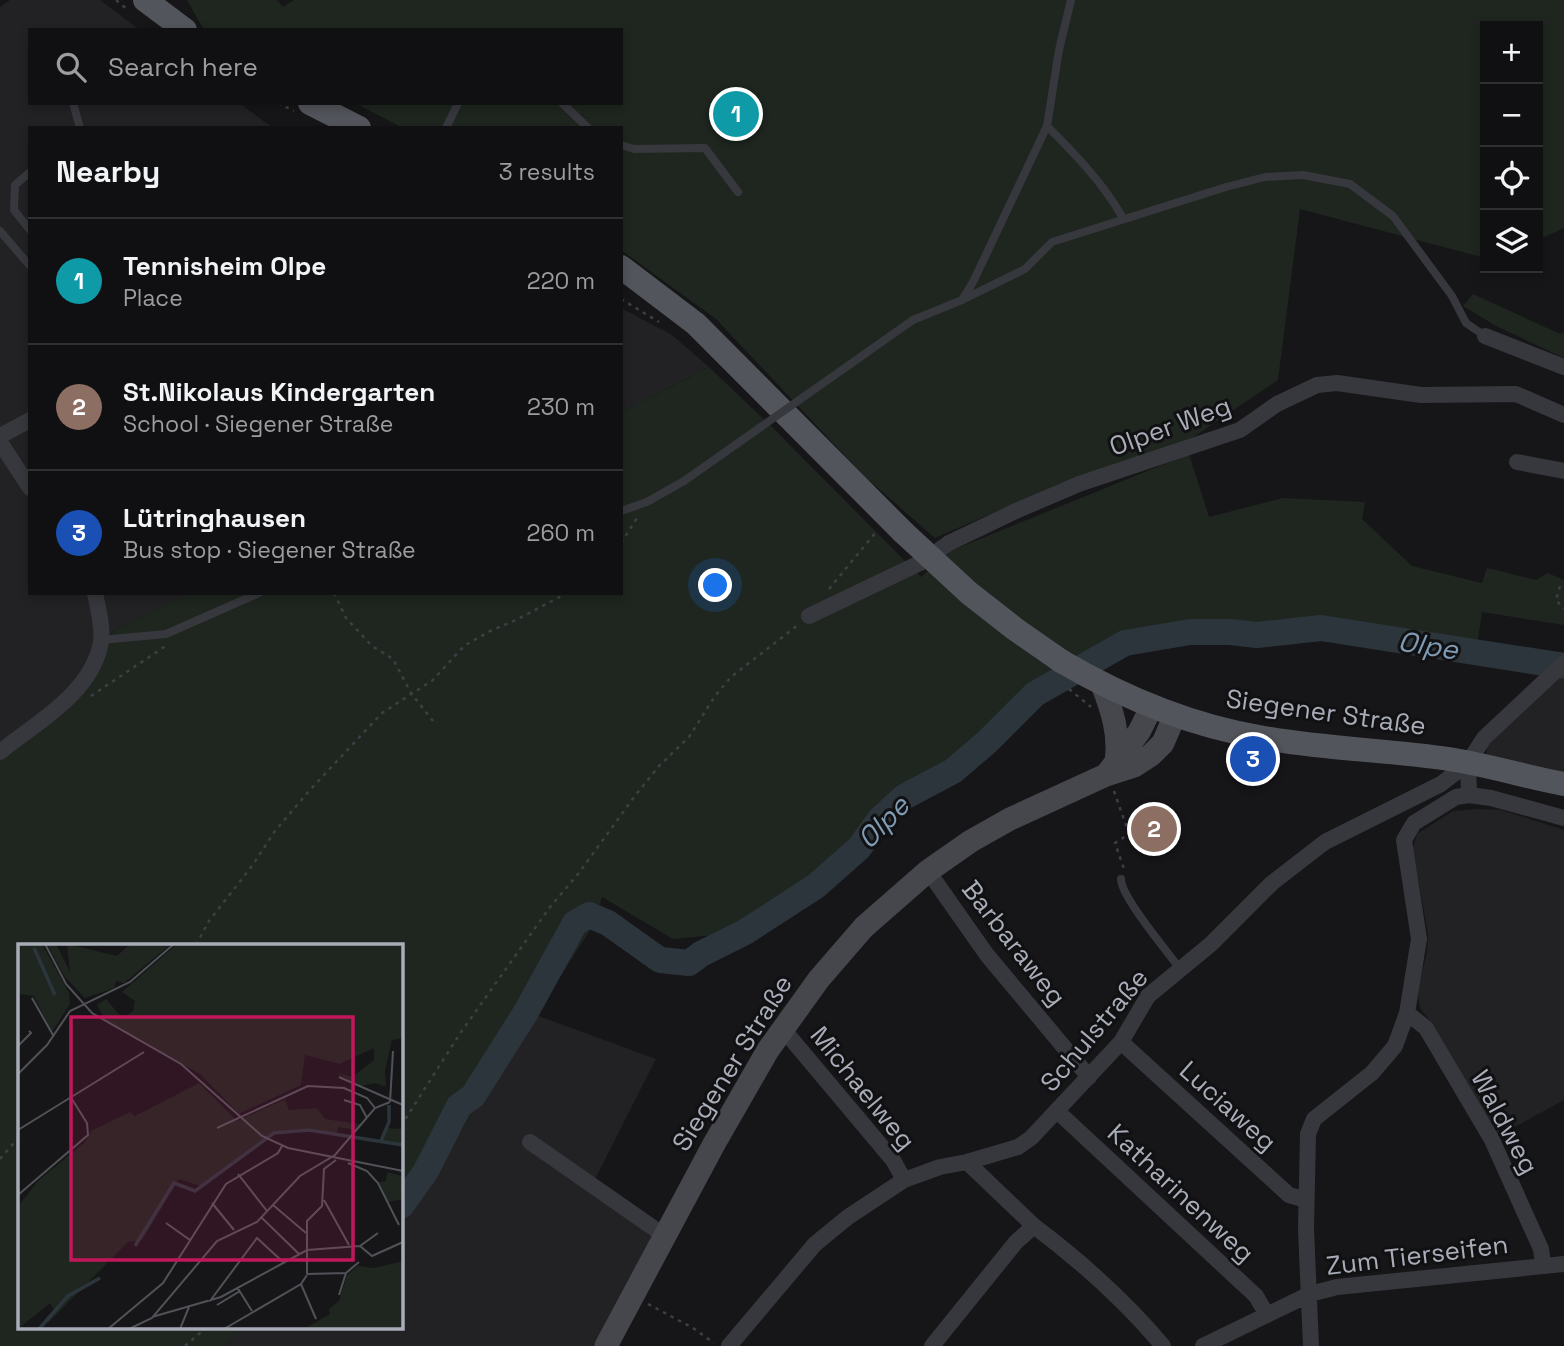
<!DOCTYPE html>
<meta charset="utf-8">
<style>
:root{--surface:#101012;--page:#1e1e20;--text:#f1f3f6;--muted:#9c9d9f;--line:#303032;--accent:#f2b134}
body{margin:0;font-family:"Space Grotesk",sans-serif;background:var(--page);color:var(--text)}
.controls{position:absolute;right:21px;top:21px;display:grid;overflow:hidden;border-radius:0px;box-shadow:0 4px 10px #0003}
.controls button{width:63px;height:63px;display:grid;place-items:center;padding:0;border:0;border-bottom:2px solid var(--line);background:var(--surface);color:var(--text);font:35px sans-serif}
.you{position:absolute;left:716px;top:586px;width:24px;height:24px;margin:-18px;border:5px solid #fff;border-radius:50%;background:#1a73e8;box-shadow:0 0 0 10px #1a73e833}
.badge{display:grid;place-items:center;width:46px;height:46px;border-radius:50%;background:var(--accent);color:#fff;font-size:23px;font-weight:700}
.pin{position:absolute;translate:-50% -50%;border:4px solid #fff;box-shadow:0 2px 7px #0006}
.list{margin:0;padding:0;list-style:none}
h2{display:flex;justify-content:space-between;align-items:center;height:91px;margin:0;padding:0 28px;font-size:30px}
h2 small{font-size:23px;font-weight:400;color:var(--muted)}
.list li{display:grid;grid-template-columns:46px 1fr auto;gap:21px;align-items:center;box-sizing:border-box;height:126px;padding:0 28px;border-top:2px solid var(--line)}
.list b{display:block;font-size:26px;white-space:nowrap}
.list p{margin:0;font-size:23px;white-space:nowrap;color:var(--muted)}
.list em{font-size:23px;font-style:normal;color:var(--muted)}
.icon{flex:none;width:38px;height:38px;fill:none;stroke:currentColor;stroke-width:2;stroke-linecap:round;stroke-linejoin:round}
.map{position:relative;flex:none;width:1564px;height:1346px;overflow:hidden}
.search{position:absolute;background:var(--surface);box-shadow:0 4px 10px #0003;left:28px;top:28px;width:595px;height:77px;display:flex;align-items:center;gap:18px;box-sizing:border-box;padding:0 24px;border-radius:0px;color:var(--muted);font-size:26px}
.panel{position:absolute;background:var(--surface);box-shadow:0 4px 10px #0003;left:28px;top:126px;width:595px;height:469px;border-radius:0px}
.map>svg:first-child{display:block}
.built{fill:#222225}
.green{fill:#1e261f}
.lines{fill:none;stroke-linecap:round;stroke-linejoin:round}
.river{stroke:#2c353c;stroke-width:26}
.path{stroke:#3d3f44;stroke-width:2.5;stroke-dasharray:3.5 5;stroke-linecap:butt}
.lane{stroke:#37383d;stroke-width:8}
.street{stroke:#37383d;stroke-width:16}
.secondary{stroke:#45474d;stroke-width:23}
.primary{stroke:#53555c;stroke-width:24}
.lane-bridge{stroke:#37383d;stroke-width:8}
.primary-bridge{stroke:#53555c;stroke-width:24}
.labels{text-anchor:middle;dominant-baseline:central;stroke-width:6;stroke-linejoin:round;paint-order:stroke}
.street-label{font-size:26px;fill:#a8adb8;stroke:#111113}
.water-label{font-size:28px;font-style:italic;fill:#7f9bb3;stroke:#111113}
.inset-river{fill:none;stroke:#2c353c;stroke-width:3.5}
.inset-road{fill:none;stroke:#505258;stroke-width:2}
.view{fill:#c2185b;fill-opacity:0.15;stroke:#c2185b;stroke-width:3.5}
.inset-edge{fill:none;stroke:#a8adb8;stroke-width:3.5}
</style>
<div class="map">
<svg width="1564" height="1346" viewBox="0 0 1564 1346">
<rect width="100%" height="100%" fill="#161618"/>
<!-- built -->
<path class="built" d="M10,0H100L140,30H30V103H239L273,128H30V593H189L113,631L77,687L0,745V7Z
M621,308L672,335L709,367L621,413Z
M1564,674V776L1487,757V745L1494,733Z
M1478,809L1501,810L1564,830V1100L1498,1136L1435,1027L1420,1008L1417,992L1427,952L1428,934L1413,849L1417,834L1453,811Z
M536,1015L656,1059L592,1185L665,1236L606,1346H224L242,1327H401V1224Z"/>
<!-- green -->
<path class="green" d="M187,0H277L283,7L294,0H1564V228L1538,240V26H1485V258L1300,209L1278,380L1186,442L1059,484L935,538L864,476L716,319L621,250V128H403L355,103H621V30H209L202,27Z
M1473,294L1560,334L1564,332V358L1496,326L1463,306Z
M709,367L775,430L921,577L953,550L1189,454L1209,517L1283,498L1365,502L1362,519L1412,566L1482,583L1487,568L1536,580L1548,573L1564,580V625L1482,612L1477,646L1311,621L1259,630L1192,624L1124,637L1032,689L982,738L954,762L904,791L880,808L857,842L819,874L715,935L673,939L602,897L592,927L401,1224V945H19V1327H242L224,1346H0V761L82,693L102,658L113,631L189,593H621V413Z"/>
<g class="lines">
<!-- river -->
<path class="river" d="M401,1206L426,1171L459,1106L473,1096L526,1012L575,923L589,915L608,923L660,960L689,963L701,954L745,932L816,886L859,848L880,819L904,797L953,771L987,742L1035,694L1125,643L1190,632H1230L1257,635L1321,628L1564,666"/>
<!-- path -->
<path class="path" d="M116,0L128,10
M278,103L294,111
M621,299L659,322
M621,543L637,518
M1560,586L1556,600L1564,609
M829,589L876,532
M334,593L346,618L372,646L393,659L411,693L433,721
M1069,689L1091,707
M91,696L167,645
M1114,791L1129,834L1115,843L1124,869
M196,945L209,921L252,866L275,831L309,791L382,713L433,680L464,646L490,631L516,620L567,593
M401,1126L461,1032L550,907L579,873L634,797L659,766L689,737L715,696L731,677L798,625
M0,1159L19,1137
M648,1304L693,1328L714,1343
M185,1346L207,1327"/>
<!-- lane -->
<path class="lane" d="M73,103L80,128
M562,103L588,128
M1047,126C1076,155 1103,183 1123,218
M446,128L458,103
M621,145L634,149L705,148L738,192
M30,172L15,185L14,210L30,230
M0,231L30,266
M962,300L1025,269L1052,242L1226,187L1265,177L1303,175L1350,184L1393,216L1452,296L1466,323L1485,336
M913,320L962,300L973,282L1047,126L1059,50L1071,0
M621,511L647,502L684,481
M101,640L166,634L259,593
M1121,879C1121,897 1168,952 1180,969"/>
<!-- street -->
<path class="street" d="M1485,336L1564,367
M0,436L30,420
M0,442L30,488
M1517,462L1564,471
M809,616L924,561L949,543L1018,510L1079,484L1240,430L1277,404L1317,385L1337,383L1421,395L1516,394L1564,415
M0,752C37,722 92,693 101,642C103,626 98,609 95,593
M1468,763L1469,795L1491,798L1564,818
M928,871L987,955L1089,1077
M1407,1013L1426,1028L1492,1140L1541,1249L1543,1264
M783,1029L893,1160L904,1180
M1121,1042L1289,1195L1306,1200
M1057,1111L1256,1296L1267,1315
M530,1142L665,1236
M967,1162L1034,1226
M729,1346L815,1244L848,1217L904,1180L940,1167L967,1162L1018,1147L1031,1138L1121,1042L1148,996L1211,944L1272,883L1325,842L1441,784L1468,763L1484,738L1564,663
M932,1346L1016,1242L1034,1226C1079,1260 1127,1303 1163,1346
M1203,1346L1310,1294L1337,1287L1564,1264
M1311,1346L1306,1229L1308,1134L1314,1119L1372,1073L1395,1046L1407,1013L1419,939L1404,840L1414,823L1456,797L1469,795"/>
<!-- secondary -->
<path class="secondary" d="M1102,684C1112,710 1120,734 1116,762
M1106,775L1139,732L1152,706
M606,1346L714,1144L768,1050L819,979L864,927L928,871L971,841L1010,819L1106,775L1134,766L1151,755L1163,743L1175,715"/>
<!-- primary -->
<path class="primary" d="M145,0L185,30
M310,103L359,128
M621,267L696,324L903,532
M1061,661C1124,698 1192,726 1264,738C1326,749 1388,750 1449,759C1488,765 1526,777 1564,784"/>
<!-- lane-bridge -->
<path class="lane-bridge" d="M684,481L913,320"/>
<!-- primary-bridge -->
<path class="primary-bridge" d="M903,532L969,593L1015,629L1061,661"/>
</g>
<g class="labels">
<!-- street labels -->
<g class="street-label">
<text transform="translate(1170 426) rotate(-20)">Olper Weg</text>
<text transform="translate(1326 712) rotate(8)">Siegener Straße</text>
<text transform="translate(1014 943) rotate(52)">Barbaraweg</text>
<text transform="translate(1094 1030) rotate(-50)">Schulstraße</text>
<text transform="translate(732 1063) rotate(-58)">Siegener Straße</text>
<text transform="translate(863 1088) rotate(51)">Michaelweg</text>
<text transform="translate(1228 1106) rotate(42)">Luciaweg</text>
<text transform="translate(1505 1122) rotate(62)">Waldweg</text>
<text transform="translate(1181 1193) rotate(43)">Katharinenweg</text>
<text transform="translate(1417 1255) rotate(-7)">Zum Tierseifen</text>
</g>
<!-- water labels -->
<g class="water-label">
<text transform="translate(1428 645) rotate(9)">Olpe</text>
<text transform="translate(883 822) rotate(-46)">Olpe</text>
</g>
</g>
<!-- overview -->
<g transform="translate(18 944)">
<rect width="385" height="385" fill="#161618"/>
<path d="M0,0H24L51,49L52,60L34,88L16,52L0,50ZM29,0H38L52,28L49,0L99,12L112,0H153L106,39L98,37L96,44L67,54L46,32ZM159,0H385V94L374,96L367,126L368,143L357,139L344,142L316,128L334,133L356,116V104L322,120L287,111L283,141L221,170L182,130L89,78L79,61L88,55L104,74L115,67L117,57L104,48ZM181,139L219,177L267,155L271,166L299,164L307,175L342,180L338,186L320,183L319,189L289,185L255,188L182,242L161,235L124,296L110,298L30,379L27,375L36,366L32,359L0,385V262L21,236L67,198L73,187L112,168L117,172ZM368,184L385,185V201L363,197ZM369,228L385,232V255L370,258L361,238L368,237ZM385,317V385H286L312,370L311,365L321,357L329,331L340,322L356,324Z" fill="#1e261f"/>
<path class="inset-river" d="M16,4L37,51M363,197L371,178V161M117,302L156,239L177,247L256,189L291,186L385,201M21,385L50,352L82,334"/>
<path class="inset-road" d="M27,0L48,40L74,69L163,120L244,192L270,204L385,227M14,54L35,91M0,102L13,89L11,87M0,130L29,101L52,67L112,38L156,0M321,133L385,161M326,156L342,161L349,174M372,158L375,107M199,184L290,142L326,144L349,154L357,164M0,186L126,108M330,219L349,227L360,239L381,281M220,230L249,267M0,251L70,191L69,179L52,152M306,256L331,301M194,259L216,286M255,261L288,289M243,273L281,310M148,279L172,296M342,302L354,312L385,298M342,302L360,289M289,330V277L304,262L306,225L318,216M289,330L328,329L341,318M283,340L298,375M219,343L234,367M321,351L328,329M192,357L239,294L265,318M199,361L222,347M134,373L203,353L289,306L342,302M90,385L145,339L208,240L260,209L264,202M111,385L134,374L199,297L239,278L282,232L317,211L357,164L372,158M162,385L171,363M206,385L283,340L289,331"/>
<path class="view" d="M53,73H335V316H53Z"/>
<rect width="385" height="385" class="inset-edge"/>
</g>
</svg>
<div class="controls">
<button>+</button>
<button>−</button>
<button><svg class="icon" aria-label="locate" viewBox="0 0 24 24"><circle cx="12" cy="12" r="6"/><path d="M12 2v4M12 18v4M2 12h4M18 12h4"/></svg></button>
<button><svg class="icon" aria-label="layers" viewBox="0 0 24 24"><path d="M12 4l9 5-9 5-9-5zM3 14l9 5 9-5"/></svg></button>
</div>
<div class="you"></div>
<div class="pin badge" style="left:736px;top:114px;background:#0f9aa8">1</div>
<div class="pin badge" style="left:1154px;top:829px;background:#8d6e63">2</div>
<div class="pin badge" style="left:1253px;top:759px;background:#1a4fb4">3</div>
<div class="search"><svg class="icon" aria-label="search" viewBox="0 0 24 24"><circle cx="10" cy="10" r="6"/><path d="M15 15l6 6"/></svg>Search here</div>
<section class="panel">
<h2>Nearby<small>3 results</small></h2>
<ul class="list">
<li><span class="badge" style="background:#0f9aa8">1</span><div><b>Tennisheim Olpe</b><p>Place</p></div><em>220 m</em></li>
<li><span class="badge" style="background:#8d6e63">2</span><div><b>St.Nikolaus Kindergarten</b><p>School · Siegener Straße</p></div><em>230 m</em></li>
<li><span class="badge" style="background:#1a4fb4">3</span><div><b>Lütringhausen</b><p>Bus stop · Siegener Straße</p></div><em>260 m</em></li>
</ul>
</section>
</div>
